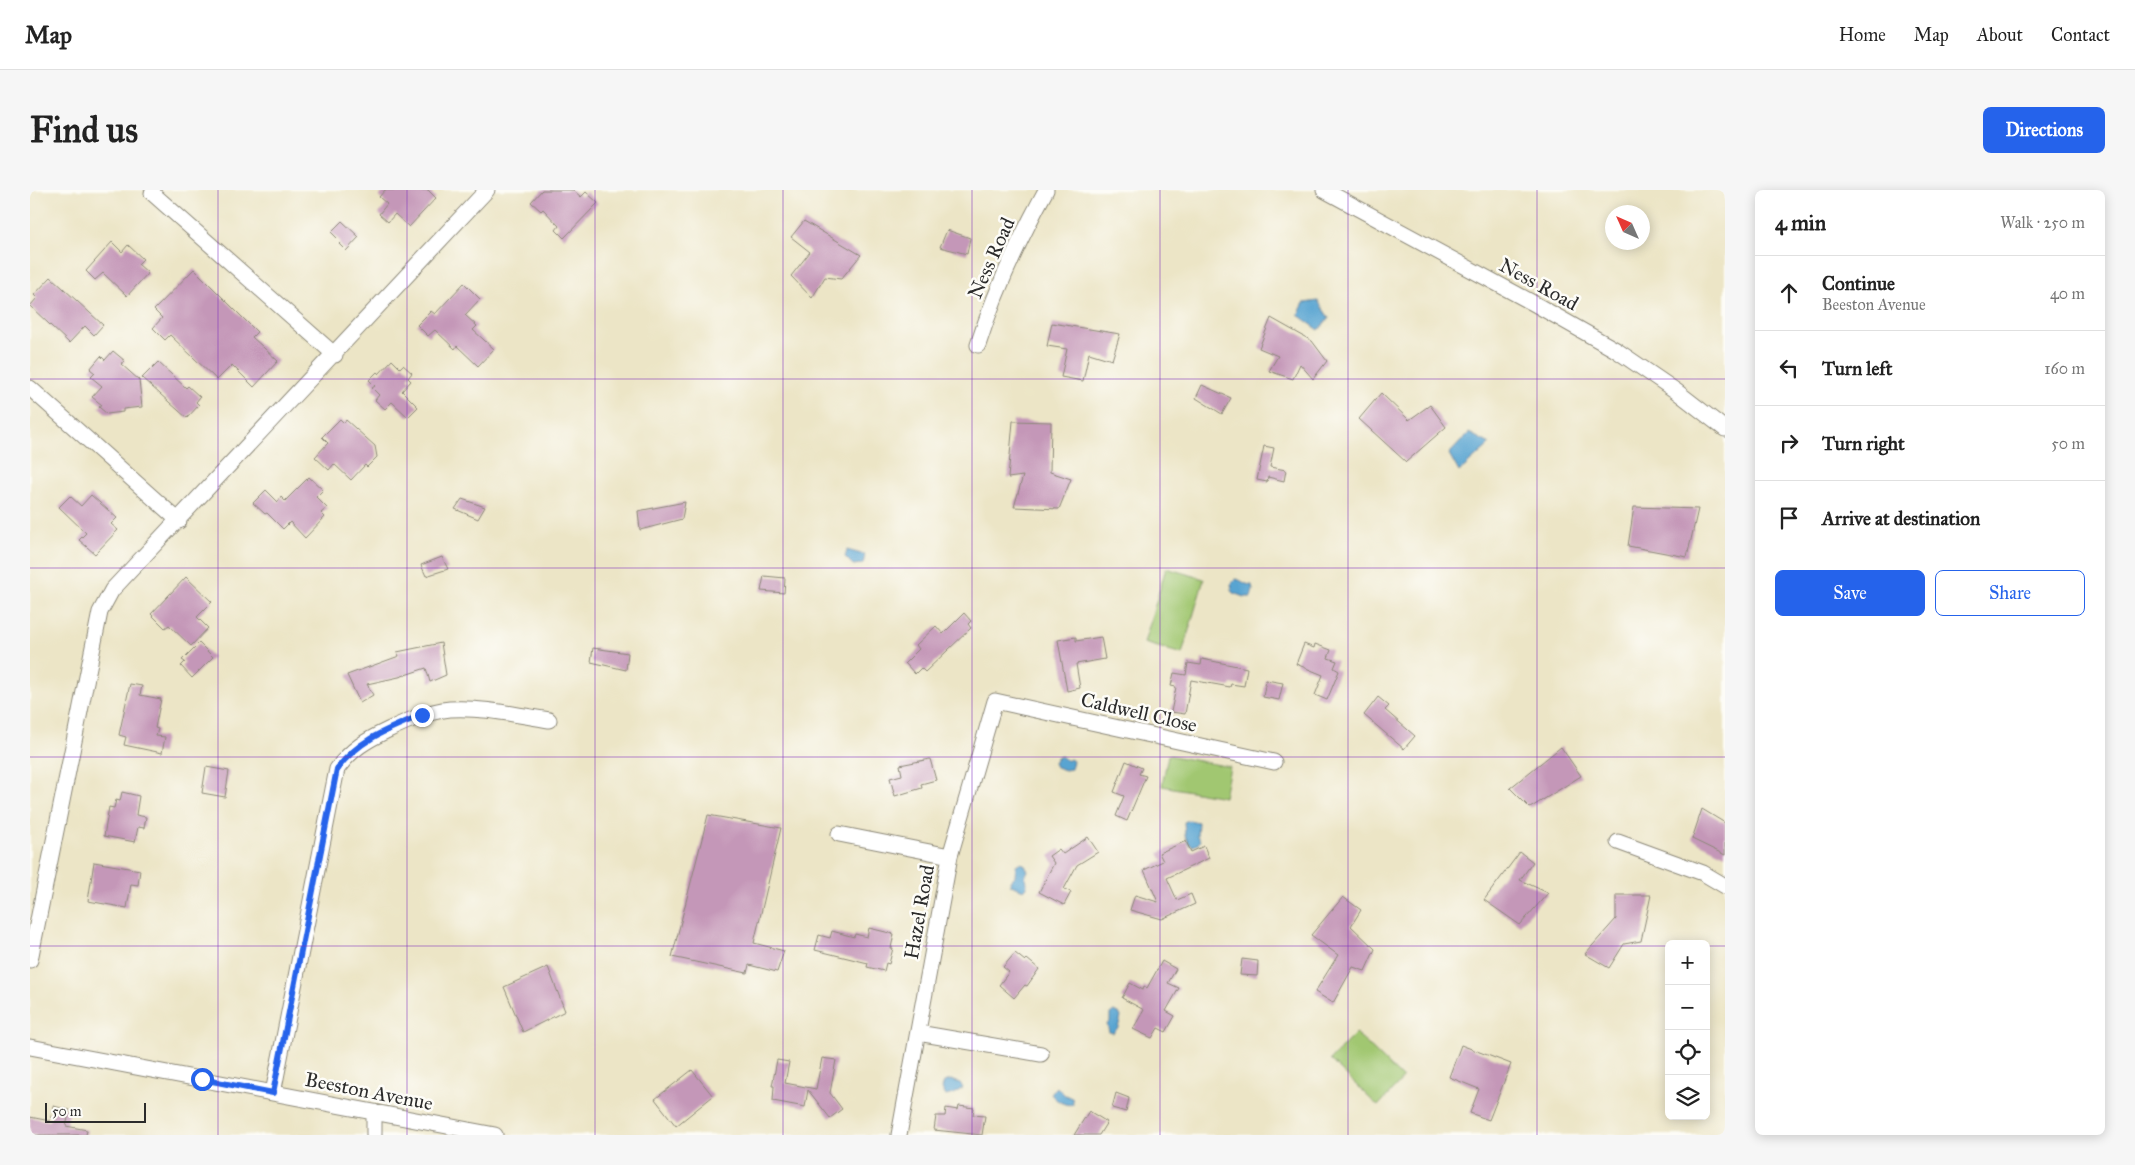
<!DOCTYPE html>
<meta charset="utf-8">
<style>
:root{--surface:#fff;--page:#f6f6f6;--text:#222;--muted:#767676;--line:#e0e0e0;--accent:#2563eb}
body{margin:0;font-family:"IM FELL Great Primer",serif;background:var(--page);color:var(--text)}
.controls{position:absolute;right:15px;bottom:15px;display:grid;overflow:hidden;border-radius:8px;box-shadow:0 2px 12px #0003}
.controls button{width:45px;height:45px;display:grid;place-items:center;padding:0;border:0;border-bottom:1px solid var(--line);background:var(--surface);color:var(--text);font:25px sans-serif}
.compass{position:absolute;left:1575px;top:15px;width:45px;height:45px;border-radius:50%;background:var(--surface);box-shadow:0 2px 12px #0003;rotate:315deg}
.scale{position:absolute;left:15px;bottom:12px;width:101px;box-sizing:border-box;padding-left:5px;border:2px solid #2b2b2b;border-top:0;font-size:14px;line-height:18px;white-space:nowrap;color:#2b2b2b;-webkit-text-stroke:4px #fdfcf7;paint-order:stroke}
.stop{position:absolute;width:15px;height:15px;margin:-11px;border:4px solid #2563eb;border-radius:50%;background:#fff}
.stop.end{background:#2563eb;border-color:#fff;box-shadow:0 1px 5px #0008}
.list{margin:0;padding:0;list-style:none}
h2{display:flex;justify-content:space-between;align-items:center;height:65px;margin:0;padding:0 20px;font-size:21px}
h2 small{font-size:16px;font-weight:400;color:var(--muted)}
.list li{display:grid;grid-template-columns:32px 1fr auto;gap:15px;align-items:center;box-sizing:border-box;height:75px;padding:0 20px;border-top:1px solid var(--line)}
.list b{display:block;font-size:19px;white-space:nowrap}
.list p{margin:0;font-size:16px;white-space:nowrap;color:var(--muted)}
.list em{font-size:16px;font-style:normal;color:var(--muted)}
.actions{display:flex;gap:10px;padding:15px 20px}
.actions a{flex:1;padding:11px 0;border:1px solid var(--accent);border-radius:8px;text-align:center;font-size:18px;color:var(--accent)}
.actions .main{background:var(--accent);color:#fff}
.icon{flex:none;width:28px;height:28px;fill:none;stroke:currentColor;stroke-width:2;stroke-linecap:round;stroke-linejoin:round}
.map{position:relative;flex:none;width:1695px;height:945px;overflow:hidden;border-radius:8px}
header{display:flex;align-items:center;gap:30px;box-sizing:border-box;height:70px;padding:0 25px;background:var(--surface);border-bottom:1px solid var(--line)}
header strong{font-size:24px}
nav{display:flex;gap:28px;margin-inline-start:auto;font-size:18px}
.intro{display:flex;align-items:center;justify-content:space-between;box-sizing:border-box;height:120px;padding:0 30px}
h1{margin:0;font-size:35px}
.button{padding:12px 22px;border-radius:8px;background:var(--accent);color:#fff;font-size:18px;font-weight:700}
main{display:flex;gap:30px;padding:0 30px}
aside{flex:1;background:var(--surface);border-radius:8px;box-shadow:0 2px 12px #0003}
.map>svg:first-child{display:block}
.green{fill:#a1c771;stroke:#66794e}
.water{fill:#59a4d1;stroke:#42687e}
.building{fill:#c497b8}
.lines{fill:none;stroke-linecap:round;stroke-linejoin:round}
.minor-casing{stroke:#8c8878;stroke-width:17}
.minor{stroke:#fff;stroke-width:15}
.route{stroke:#2563eb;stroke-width:6}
.grid{fill:none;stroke:#7b2cbf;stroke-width:1;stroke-opacity:0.55}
.labels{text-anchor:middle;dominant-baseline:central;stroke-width:5;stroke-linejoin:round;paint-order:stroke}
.street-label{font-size:20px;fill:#2b2b2b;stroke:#fdfcf7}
</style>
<header>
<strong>Map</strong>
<nav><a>Home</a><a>Map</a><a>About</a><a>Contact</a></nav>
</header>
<div class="intro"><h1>Find us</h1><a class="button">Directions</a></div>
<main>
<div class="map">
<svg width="1695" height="945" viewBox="0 0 1695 945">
<rect width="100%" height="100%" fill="#fdfcf7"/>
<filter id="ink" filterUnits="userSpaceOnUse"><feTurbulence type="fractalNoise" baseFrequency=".02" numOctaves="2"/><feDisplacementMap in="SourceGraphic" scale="10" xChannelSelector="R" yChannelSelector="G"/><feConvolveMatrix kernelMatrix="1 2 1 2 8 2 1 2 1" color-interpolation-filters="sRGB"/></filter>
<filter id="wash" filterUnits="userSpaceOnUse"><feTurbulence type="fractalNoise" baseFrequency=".0096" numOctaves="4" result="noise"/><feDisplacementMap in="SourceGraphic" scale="20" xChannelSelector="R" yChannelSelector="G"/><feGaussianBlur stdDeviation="1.12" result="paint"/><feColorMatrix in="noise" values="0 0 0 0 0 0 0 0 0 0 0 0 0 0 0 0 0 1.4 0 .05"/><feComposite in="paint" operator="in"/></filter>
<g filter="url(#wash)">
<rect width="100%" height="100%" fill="#ece5c6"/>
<!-- green -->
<path class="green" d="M1136,378L1174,389L1152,464L1114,453Z
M1138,565L1200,577L1194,607L1132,596Z
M1326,843L1373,889L1348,916L1300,870Z"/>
<!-- water -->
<path class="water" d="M1288,111L1299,128L1289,140L1268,125L1274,113Z
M1439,243L1460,254L1429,282L1419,264Z
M817,360L835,365L833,374L823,375L815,367Z
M1206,389C1212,390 1215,395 1222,395L1223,400L1221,407H1214L1203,403L1201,394Z
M1031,566L1037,571L1040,569L1043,571L1041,579L1035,580L1026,577L1024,573L1027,568Z
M1159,630L1168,632L1167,646L1170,650L1168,654L1163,656L1159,654L1155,645L1154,632Z
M990,673L994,674L998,681L995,686L997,697L994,700L981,695L980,691L985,686L986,675Z
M1084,821L1089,823L1091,827L1088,838L1083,843L1079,842L1077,834L1080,832V824Z
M921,890L930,893L933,898L923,904L916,906L912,899L914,892Z
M1027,897L1035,905L1042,908L1043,914C1036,917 1025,910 1021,904Z"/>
<g id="blocks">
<!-- building -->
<path class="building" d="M355,0H398L406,8L379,37L365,24L358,32L349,24L357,14L349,7Z
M512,0H543L551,7L556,2L568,13L534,48L526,40L529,36L513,19L511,21L501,12Z
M312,31L329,47L316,61L309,54L311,52L301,42Z
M774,31L831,65L811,89L795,87L782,108L761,86L780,62L761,47Z
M917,40L940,48L937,64L910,57Z
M82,52L92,62L98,55L113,69L108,74L118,83L97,106L73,83L65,90L56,81Z
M164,79L227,142L222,147L248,171L224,197L202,175L187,190L140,145L135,150L123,138L132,128L124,120Z
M21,87L73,135L64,145L55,136L39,153L0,116L7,108L4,105Z
M434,93L450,109L435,125L447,136L443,140L464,159L448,176L427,156L425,159L405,140L398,146L387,135L401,121L405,124Z
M1241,128L1282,151L1297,171L1283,189L1270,174L1263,189L1239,181L1248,166L1229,158Z
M1022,133L1090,144L1082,170L1059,163L1053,191L1031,187L1037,159L1017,156Z
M83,161L95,171L91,174L109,190L112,217L93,219V222L77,224L69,217L72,215L62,207L72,196L61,187L65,183L60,179L71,166L75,170Z
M362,170L370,178L373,175L382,183L378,188L381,191L372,201L388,217L378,227L362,212L355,219L345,210L349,205L342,198L345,196L339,190L347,182L349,184Z
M128,172L156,198L158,196L170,207L166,212L169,215L157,228L112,188Z
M1172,195L1201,208L1192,224L1166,208Z
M1351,203L1379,230L1400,215L1416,237L1376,272L1329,229Z
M310,229L314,233L316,230L345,256L347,267L337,277L335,275L321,290L304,274L299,280L285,267L298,253L292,247Z
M983,231L1021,232L1020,282L1041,289L1029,319L984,317L993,286L978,288Z
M1234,256L1244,258L1240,277L1256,280L1254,291L1238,287L1237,292L1227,290Z
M279,287L293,300L286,307L297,318L291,323L295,327L275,348L260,332L253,339L237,323L235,324L223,313L236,300L248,312L251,307L255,311Z
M61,305L87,328L81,334L88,340L65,364L49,350L56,343L29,317L40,306L51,316Z
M432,309L455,317L448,329L425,319Z
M655,312L652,329L610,340L608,321Z
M1604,317L1668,319L1657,367L1598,356Z
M412,367L418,379L396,386L391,375Z
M734,386L755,388L754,403L731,401Z
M156,387L182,412L167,427L178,438L161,456L139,435L135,438L121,424Z
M934,423L941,431L938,434L941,438L895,482L891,478L885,484L875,473L889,459L886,455L906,436L913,444Z
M1046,447V451L1071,447L1075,469L1046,474L1050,498L1037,501L1028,450Z
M169,453L183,467L162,488L151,476L155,472L152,470Z
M411,453L416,485L400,492L396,478L369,487L337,494L343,505L330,513L317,485L369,466L367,462Z
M1274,454L1284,458L1285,454L1301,460L1298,468L1307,471L1304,478L1309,481L1297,510L1285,505L1293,485L1266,474Z
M563,458L598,463L596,480L561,472Z
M1172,469L1217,478L1214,496L1201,494L1200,497L1161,490L1155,524L1141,522L1146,497L1141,496L1144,483L1156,485L1158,473L1171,475Z
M1236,490L1253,493L1249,510L1233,507Z
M100,494L112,496L110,505L131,509L125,538L128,539L126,546L135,547L132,563L94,555L96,547L89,545Z
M1348,507L1359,516L1355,520L1385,546L1374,559L1334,525Z
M1531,557L1551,586L1500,618L1480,598Z
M900,569L906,590L891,594L892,598L865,606L860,588L872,585L870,575Z
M1096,571L1112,578L1109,584L1116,586L1097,631L1086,626L1094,606L1084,602Z
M176,577L199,581L195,607L172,603Z
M92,602L109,606L106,625L116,627L114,638L108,637L105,652L74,646L79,617L84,618L86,610L90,611Z
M1672,619L1695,633V665L1662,649Z
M678,625L751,638L724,753L754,761L747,782L719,775L717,783L642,767Z
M1058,647L1068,662L1047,675L1034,699L1041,702L1034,715L1009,702L1024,673L1019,666L1029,659L1033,664Z
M1156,651L1161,662L1174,656L1179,668L1137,688L1147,710L1161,704L1165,714L1132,729L1100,720L1105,705L1128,712L1114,680L1133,671L1129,663Z
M1490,662L1503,672L1490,690L1518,703L1490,735L1454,710Z
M64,672L110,680L108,695L101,694L97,718L58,711Z
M1586,705H1621L1611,751L1594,754L1579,778L1555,764L1586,729Z
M1313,707L1331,720L1321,736L1345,759L1335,781L1323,777L1303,813L1285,802L1308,765L1281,745Z
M839,738L864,744L861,758H863L859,774L856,773L854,781L837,777L838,773L785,760L789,745L800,748L802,741L824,747L825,744L837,747Z
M985,763L995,771L997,769L1009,779L997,796L995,795L984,808L969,795L979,782L973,777Z
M1212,769L1228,771L1227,786L1210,785Z
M1132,771L1146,779L1138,793L1149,798L1136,821L1145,826L1136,842L1128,838L1122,848L1103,839L1114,820L1092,808L1100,793L1113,800L1114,796L1117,798Z
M518,777L535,821L493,842L474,797Z
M1431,855L1481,874L1459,930L1440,923L1449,899L1419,887Z
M792,868L806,870L800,903L812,919L800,928L778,900L775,917L743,911L744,896H742L747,870L759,872L755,893L786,899Z
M662,880L683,906L646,936L625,909Z
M1086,903L1099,908L1096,922L1082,918Z
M23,916L40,920L36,936L57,940L56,945H0V927L20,931Z
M929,916L944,918L943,925L955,926L952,945L904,940L906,926H915L916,918L928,920Z
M1059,921L1077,932L1069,945H1044Z"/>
</g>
</g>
<g filter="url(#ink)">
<use href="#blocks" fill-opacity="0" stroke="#8c8878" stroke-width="1"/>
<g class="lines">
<!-- minor casing -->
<g class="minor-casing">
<path id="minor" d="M1294,0L1503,113L1586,160L1646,201L1695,239
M122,3L305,165
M948,155C965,101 989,50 1016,0
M0,198L149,331
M809,644L920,666
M1588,652L1673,683L1695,696
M0,770L70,422L82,400L457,0
M888,843L1011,864
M0,857L465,945
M243,903L307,579C321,559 337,550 358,540C377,531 399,521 420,519C453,517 486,525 519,530
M344,945V922
M869,945L920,666L965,511L1244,572"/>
</g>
<!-- minor -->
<use href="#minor" class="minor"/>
</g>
</g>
<g class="lines" filter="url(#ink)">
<!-- route -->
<path class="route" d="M172,889L243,903L307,579C329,549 359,539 392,525"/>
</g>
<!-- grid -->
<path class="grid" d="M188,0V945M377,0V945M565,0V945M753,0V945M942,0V945M1130,0V945M1318,0V945M1507,0V945M0,189H1695M0,378H1695M0,567H1695M0,756H1639M1676,756H1695"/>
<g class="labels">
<!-- street labels -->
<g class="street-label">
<text transform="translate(961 68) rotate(-66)">Ness Road</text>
<text transform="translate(1509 94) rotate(29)">Ness Road</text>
<text transform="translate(1109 522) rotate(13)">Caldwell Close</text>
<text transform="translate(889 722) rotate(-80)">Hazel Road</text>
<text transform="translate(339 901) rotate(11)">Beeston Avenue</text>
</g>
</g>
</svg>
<div class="controls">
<button>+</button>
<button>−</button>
<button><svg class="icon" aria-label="locate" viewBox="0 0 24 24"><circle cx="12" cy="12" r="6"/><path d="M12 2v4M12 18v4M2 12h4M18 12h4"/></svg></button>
<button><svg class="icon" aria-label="layers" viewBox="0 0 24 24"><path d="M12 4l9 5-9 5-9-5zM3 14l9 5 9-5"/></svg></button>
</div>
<svg class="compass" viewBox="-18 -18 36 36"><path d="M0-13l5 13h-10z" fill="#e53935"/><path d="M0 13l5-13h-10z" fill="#767676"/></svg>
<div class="scale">50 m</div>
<div class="stop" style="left:172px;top:889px"></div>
<div class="stop end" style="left:392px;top:525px"></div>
</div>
<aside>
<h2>4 min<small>Walk · 250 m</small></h2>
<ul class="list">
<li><svg class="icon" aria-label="ahead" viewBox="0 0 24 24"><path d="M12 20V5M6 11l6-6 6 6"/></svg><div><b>Continue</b><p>Beeston Avenue</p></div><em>40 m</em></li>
<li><svg class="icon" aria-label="left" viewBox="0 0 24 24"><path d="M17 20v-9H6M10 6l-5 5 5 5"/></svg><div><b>Turn left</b></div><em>160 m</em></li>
<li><svg class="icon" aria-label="right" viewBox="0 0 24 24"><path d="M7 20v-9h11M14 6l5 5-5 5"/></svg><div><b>Turn right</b></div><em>50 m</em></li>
<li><svg class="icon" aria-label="arrive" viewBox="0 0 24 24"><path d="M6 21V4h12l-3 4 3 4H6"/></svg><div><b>Arrive at destination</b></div></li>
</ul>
<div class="actions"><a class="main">Save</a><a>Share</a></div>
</aside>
</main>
